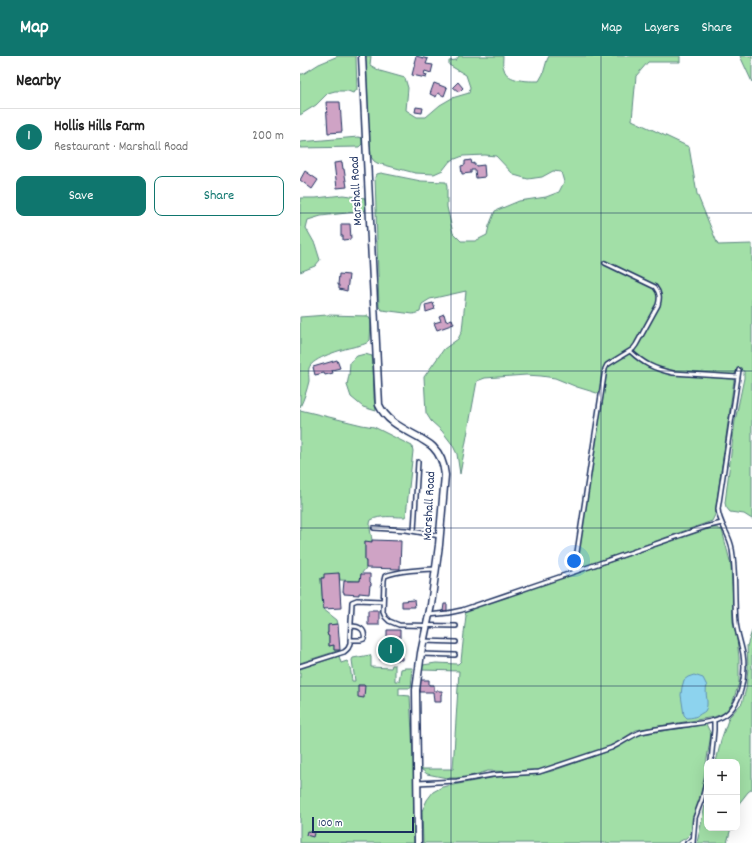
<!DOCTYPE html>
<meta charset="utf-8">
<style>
:root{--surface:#fff;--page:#f6f6f6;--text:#222;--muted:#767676;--line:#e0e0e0;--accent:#0f766e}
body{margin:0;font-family:Dekko,sans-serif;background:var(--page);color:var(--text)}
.controls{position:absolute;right:12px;bottom:12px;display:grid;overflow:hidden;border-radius:8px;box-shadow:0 4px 16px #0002}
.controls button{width:36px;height:36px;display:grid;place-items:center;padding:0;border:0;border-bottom:1px solid var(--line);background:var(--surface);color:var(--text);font:20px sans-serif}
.scale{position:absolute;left:12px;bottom:10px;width:102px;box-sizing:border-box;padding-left:4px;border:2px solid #1b2f5e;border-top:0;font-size:11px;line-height:14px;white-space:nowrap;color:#1b2f5e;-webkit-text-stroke:3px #fff;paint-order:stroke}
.you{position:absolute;left:274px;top:505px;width:14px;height:14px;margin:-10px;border:3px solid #fff;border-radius:50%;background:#1a73e8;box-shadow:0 0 0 6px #1a73e833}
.badge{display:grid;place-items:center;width:26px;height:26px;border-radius:50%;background:var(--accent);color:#fff;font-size:13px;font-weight:700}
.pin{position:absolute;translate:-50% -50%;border:2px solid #fff;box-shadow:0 1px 4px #0006}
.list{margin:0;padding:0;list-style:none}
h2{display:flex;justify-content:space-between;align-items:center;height:52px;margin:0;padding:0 16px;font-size:17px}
h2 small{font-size:13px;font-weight:400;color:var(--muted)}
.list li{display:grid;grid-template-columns:26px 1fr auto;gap:12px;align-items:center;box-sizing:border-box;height:56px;padding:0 16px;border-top:1px solid var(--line)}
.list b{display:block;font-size:15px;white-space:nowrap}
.list p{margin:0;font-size:13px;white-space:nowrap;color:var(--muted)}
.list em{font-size:13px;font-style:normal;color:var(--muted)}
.actions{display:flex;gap:8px;padding:12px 16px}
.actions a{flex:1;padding:9px 0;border:1px solid var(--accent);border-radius:8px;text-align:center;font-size:14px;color:var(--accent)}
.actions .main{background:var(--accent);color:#fff}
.map{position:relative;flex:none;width:452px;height:787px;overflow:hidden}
header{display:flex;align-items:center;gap:24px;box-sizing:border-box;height:56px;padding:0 20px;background:var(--accent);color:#fff}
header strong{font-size:19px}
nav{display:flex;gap:22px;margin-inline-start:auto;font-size:14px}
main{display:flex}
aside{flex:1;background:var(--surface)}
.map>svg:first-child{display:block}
.green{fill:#a2dfa7;stroke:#5e8782}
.water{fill:#8dd3ee;stroke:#5f91b4}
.building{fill:#cfa3c5;stroke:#1b2f5e}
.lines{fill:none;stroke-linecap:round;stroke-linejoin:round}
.lane-casing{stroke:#1b2f5e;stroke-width:6}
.street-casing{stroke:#1b2f5e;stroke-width:9}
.lane{stroke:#fff;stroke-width:3}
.street{stroke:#fff;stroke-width:6}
.grid{fill:none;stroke:#1b2f5e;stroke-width:1;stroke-opacity:0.55}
.labels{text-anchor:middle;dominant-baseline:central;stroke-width:4;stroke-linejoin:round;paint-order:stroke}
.street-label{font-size:13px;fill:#1b2f5e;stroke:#fff}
</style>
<header>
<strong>Map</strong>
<nav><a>Map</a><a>Layers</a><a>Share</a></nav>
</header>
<main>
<aside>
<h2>Nearby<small></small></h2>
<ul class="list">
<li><span class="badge">1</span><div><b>Hollis Hills Farm</b><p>Restaurant · Marshall Road</p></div><em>200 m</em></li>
</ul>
<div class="actions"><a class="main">Save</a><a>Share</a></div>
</aside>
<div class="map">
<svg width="452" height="787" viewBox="0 0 452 787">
<rect width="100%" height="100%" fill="#fff"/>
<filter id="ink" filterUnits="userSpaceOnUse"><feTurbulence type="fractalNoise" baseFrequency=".025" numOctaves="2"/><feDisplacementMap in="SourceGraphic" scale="8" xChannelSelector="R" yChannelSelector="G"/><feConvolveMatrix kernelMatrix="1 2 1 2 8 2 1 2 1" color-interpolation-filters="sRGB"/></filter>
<g filter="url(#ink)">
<!-- green -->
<path class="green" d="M38,0H55L56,1L57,34L53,37L48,35H35L28,37L16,49L0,59V18H3L19,8Z
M63,0H71L70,9L80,15L105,22L108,32L106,54L117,61H126L140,49L152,42L169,37L170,31L166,19L149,9V5L156,4L159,0H203C203,4 202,9 204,13C207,26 229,25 239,25L243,18L247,4L249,0H380V6H348L336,20L332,64L389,91L397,138L418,189L452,188V463L444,458L430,456L426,451L425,447L435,365L444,322V315L439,314L435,317L415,459L412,465L275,514L300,338L277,331L255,322L241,320L226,319L185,322L177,325L160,418L157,398L152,388L142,375L131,365L126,357L124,321L144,293L158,283L162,275L166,235L130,243L122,248L120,256L113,258L82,254L79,251L75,121L77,118L81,117L121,125L146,126L147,131V151L153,177L161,185H175L187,179L189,170L195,155L219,145L246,141L259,136L264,126L261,116L253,115L242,121L228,123L214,119L196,100L185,99L163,100L150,105L143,114L134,118L115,117L77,107L74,105L71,101L67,57Z
M440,0H452V26Z
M58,81L62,82V88L59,91L0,92V86Z
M43,139L65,142L67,152L64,155L21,160L8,164L6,172L15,188L20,204L15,210L0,216V142H16Z
M27,259L68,260L71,265L70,284C66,289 60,289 53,291C43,293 12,302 9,312C8,316 9,321 9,325C7,334 4,343 0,351V261Z
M65,298L72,300L73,307L74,342L76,355L63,351L51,341L47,329L49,319L50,306L57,300Z
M0,354L62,369L74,371L112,390L113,395L106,459L105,461H103C93,461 80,459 71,464C68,472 72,478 72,486H65V504L66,505V512L61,518L60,525L40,524L39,517L21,522L23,553L37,564L38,568L28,569V580H29V590L34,589V594H40L0,607Z
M411,472H417L422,474L431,509L433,545V566L437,583L439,602V627L432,648L424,657L414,661L336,674L312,690L239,714L230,716L188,715L164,722H147L127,718L121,713H153L159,615L122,614L123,609L136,607L158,608L161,605L166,559L164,553L274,516L275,518Z
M452,575V733L448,736L437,750V706H416L421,684L429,661L442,647L446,633L448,612L447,590Z
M70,599L71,601V611L91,612L92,609H95V625H99L101,613L105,612H113L111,632H99V639L110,640L114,715V787H0V613L39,600L41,607L47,605C51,611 51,618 52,625H55L52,604L53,602Z
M406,668L411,678L400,746L394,758L392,776L386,782L377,787H123L122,755L127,744L133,736L142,731L202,720L240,718L252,715L312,694L331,683L342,678Z
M407,740V772H431L427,787H397Z"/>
<!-- water -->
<path class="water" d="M394,619L403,622L407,630C404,637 410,648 405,655C403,657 401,657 399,659C395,661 392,662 387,662L384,659L381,639L382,631L384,624L388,621Z"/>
<!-- building -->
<path class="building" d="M116,0L128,3L126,8L133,9L131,17L125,15L124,18L127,19L126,22L112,19L115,7H114Z
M158,26L163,32L159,36L153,31Z
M134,27L147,32L144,40L138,37L136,41L130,38Z
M26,46H40L42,76L28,77Z
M116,51L123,52L122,57L115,56Z
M171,104L172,108L174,107V109H176V110L184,109L185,121L176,122L175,114H171V117L162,118L161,110L165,109V105Z
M42,106L43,113H44L47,131L37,132L34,107Z
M5,115L18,124L12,133L0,124Z
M41,168H50L51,183L43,184V180H41Z
M39,218L49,219L47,235L39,233V229H38Z
M133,247L135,253L126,256L125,249Z
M144,258L146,265L152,263L154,268L137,274L134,267L141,265L139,260Z
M37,304L40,312L32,314L33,317L25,319L24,317L15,319L13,311Z
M72,484L101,485L100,513L66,512V505H65V485L72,486Z
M39,517L41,552L23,553L21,522H24V518Z
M61,518H70V526L71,527V529H70L69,538L59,537V539L44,538V536H43L44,525H60Z
M114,544L115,551H102V545Z
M144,548H147V555H143Z
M68,555H79V569H68Z
M38,568L40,594H34V589L29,590V580H28L27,577H28V569Z
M87,574H100V583H87Z
M80,590L102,591V604H80Z
M120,624H129V629H134V635H142V638H141V646H134L133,636H120Z
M58,629H65L64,642L58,641Z
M7,775L14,777L13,781L6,779Z"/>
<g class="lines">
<!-- lane casing -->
<g class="lane-casing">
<path id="lane" d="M330,295C344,308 354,313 373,317L438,321
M74,472L106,474L140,480
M114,475L118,406
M136,513C123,513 97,515 85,520L84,524L83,556L85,561L89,565L99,569L156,570
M274,516L305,313L307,309L310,307L333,293L336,289L358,249C360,242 360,237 355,231L305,207
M129,559L148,557L162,554L274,516L405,471L422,467
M50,584H61L64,583C66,573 59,570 51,570
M123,585L156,586
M120,598L155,599
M0,610L44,596C48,593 49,592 50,587L52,546L57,544L83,545
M411,706L414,674V664
M117,727L157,725L192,719L239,716L311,692C321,688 330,680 341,676C358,672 375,671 392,668C402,667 413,666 422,661C442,650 446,619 443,598C441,587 437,577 436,566C434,542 436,517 432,493C430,478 419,468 418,453L439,314
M387,787L393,783
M393,787L395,762L402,743L407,723"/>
</g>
<!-- street casing -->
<g class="street-casing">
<path id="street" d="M62,0L79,349C87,366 104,373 120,382C124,385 129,387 133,391C140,398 144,409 145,419L139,489L131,549L121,597L116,634L118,787"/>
</g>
<!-- lane -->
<use href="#lane" class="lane"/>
<!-- street -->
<use href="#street" class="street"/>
</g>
</g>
<!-- grid -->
<path class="grid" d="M151,0V787M301,0V787M0,157H452M0,315H452M0,472H452M0,630H452"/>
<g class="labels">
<!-- street labels -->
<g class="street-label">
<text transform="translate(57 135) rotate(-93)">Marshall Road</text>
<text transform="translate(130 450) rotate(-87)">Marshall Road</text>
</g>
</g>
</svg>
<div class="controls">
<button>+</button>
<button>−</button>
</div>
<div class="scale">100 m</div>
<div class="you"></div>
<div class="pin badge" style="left:91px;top:594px">1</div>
</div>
</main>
